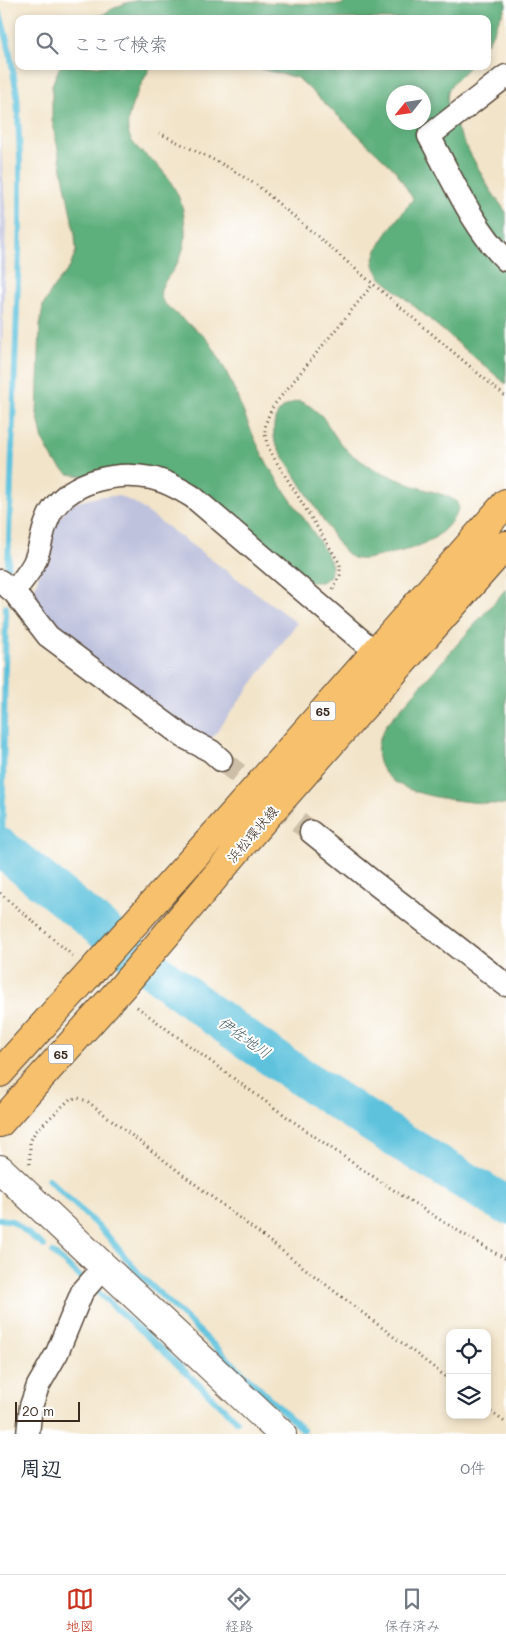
<!DOCTYPE html>
<html lang="ja">
<meta charset="utf-8">
<style>
:root{--surface:#fff;--page:#f2f2f3;--text:#1f2937;--muted:#747a83;--line:#e0e1e3;--accent:#c8321e}
body{margin:0;font-family:Mali,"Klee One",sans-serif;background:var(--page);color:var(--text)}
.controls{position:absolute;right:15px;bottom:15px;display:grid;overflow:hidden;border-radius:10px;box-shadow:0 2px 8px #0003}
.controls button{width:45px;height:45px;display:grid;place-items:center;padding:0;border:0;border-bottom:1px solid var(--line);background:var(--surface);color:var(--text);font:25px sans-serif}
.compass{position:absolute;left:386px;top:85px;width:45px;height:45px;border-radius:50%;background:var(--surface);box-shadow:0 2px 8px #0003;rotate:240deg}
.scale{position:absolute;left:15px;bottom:12px;width:65px;box-sizing:border-box;padding-left:5px;border:2px solid #3b2a1e;border-top:0;font-size:14px;line-height:18px;white-space:nowrap;color:#3b2a1e;-webkit-text-stroke:4px #fff;paint-order:stroke}
.list{margin:0;padding:0;list-style:none}
h2{display:flex;justify-content:space-between;align-items:center;height:65px;margin:0;padding:0 20px;font-size:21px}
h2 small{font-size:16px;font-weight:400;color:var(--muted)}
.icon{flex:none;width:28px;height:28px;fill:none;stroke:currentColor;stroke-width:2;stroke-linecap:round;stroke-linejoin:round}
.map{position:relative;flex:none;width:506px;height:1434px;overflow:hidden}
.search{position:absolute;background:var(--surface);box-shadow:0 2px 8px #0003;left:15px;right:15px;top:15px;height:55px;display:flex;align-items:center;gap:12px;box-sizing:border-box;padding:0 18px;border-radius:10px;color:var(--muted);font-size:19px}
.sheet{height:140px;background:var(--surface)}
nav{display:flex;justify-content:space-around;align-items:center;box-sizing:border-box;height:70px;border-top:1px solid var(--line);background:var(--surface);font-size:14px;color:var(--muted)}
nav a{display:grid;justify-items:center;gap:2px}
nav .on{color:var(--accent)}
.map>svg:first-child{display:block}
.industrial{fill:#bfc2dd}
.forest{fill:#5daf7c;stroke:#4c6c4d;fill-rule:evenodd}
.lines{fill:none;stroke-linecap:round;stroke-linejoin:round}
.stream{stroke:#5fc2dd;stroke-width:6}
.river{stroke:#5fc2dd;stroke-width:39}
.minor-tunnel{stroke:#cdbfa7;stroke-width:22;stroke-dasharray:22 11;stroke-linecap:butt}
.minor-casing{stroke:#564638;stroke-width:25}
.tertiary-casing{stroke:#564638;stroke-width:30}
.primary-casing{stroke:#564638;stroke-width:30}
.path{stroke:#564638;stroke-width:3;stroke-dasharray:1 4;stroke-linecap:butt}
.minor{stroke:#fff;stroke-width:22}
.tertiary{stroke:#fff;stroke-width:28}
.primary{stroke:#f7c06c;stroke-width:28}
.labels{text-anchor:middle;dominant-baseline:central;stroke-width:4;stroke-linejoin:round;paint-order:stroke}
.shield{fill:#fff;stroke:#766a62;stroke-width:1}
.shield-label{font-size:12px;font-weight:bold;fill:#3b2a1e}
.street-label{font-size:14px;fill:#3b2a1e;stroke:#fff}
.water-label{font-size:15px;font-style:italic;fill:#485f61;stroke:#fff}
</style>
<div class="map">
<svg width="506" height="1434" viewBox="0 0 506 1434">
<rect width="100%" height="100%" fill="#fff"/>
<filter id="ink" filterUnits="userSpaceOnUse"><feTurbulence type="fractalNoise" baseFrequency=".02" numOctaves="2"/><feDisplacementMap in="SourceGraphic" scale="10" xChannelSelector="R" yChannelSelector="G"/><feConvolveMatrix kernelMatrix="1 2 1 2 8 2 1 2 1" color-interpolation-filters="sRGB"/></filter>
<filter id="wash" filterUnits="userSpaceOnUse"><feTurbulence type="fractalNoise" baseFrequency=".0096" numOctaves="4" result="noise"/><feDisplacementMap in="SourceGraphic" scale="20" xChannelSelector="R" yChannelSelector="G"/><feGaussianBlur stdDeviation="1.12" result="paint"/><feColorMatrix in="noise" values="0 0 0 0 0 0 0 0 0 0 0 0 0 0 0 0 0 1.4 0 .05"/><feComposite in="paint" operator="in"/></filter>
<g filter="url(#wash)">
<rect width="100%" height="100%" fill="#f2e4c9"/>
<!-- industrial -->
<path class="industrial" d="M0,133L6,222L0,406Z
M102,496H119L135,503L297,623L210,741L189,730L54,630L31,602L51,531L69,504Z"/>
<!-- forest -->
<path class="forest" d="M140,0H201L340,5L351,0H506V6L487,44V19H97C110,9 124,2 140,0Z
M60,66H151C143,82 129,105 128,122C125,146 148,154 161,169C172,182 182,199 184,216C185,225 186,238 184,246C182,253 179,261 175,267C170,276 158,286 161,297C163,308 201,330 210,343C235,380 245,425 267,463C287,498 315,529 332,565L330,576L321,582H310L197,491L68,474L54,461L43,441L37,413L40,325L43,306L53,288L70,267L76,251L75,235L52,119V85Z
M248,66H470L454,82L448,91L447,101L458,131L489,188L506,212V384L381,278C378,273 373,267 374,260C375,245 403,212 413,199L396,171L298,78ZM394,92H424V122H394Z
M299,401L310,406L322,416L340,443L351,454L372,468L411,485L447,496L456,501L459,508C443,543 414,549 380,556C372,558 362,561 353,558C347,555 343,549 339,545L275,443C271,421 276,406 299,401Z
M506,589V805C470,801 369,801 378,745C379,738 384,730 387,724Z"/>
<g class="lines">
<!-- stream -->
<path class="stream" d="M0,14L8,43L17,94L20,158V222L8,566
M2,849L6,607
M48,1179L106,1234L141,1276L303,1430
M0,1219L12,1221L44,1246
M53,1253L85,1281
M92,1287L159,1347L237,1421"/>
<!-- river -->
<path class="river" d="M0,847C76,908 151,970 229,1027C318,1091 411,1149 506,1205"/>
</g>
</g>
<g filter="url(#ink)">
<g class="lines">
<!-- minor-tunnel -->
<path class="minor-tunnel" d="M221,760L311,832"/>
<!-- minor casing -->
<g class="minor-casing">
<path id="minor" d="M506,76L429,136C451,176 473,228 506,260
M0,581L14,592L48,636L184,737L211,751L221,760
M14,592C20,583 29,573 34,563C42,546 42,525 53,509C74,480 117,471 151,478C166,481 180,489 193,497L375,652
M311,832L372,881L506,985
M28,1434L31,1406L38,1386L57,1353L82,1292L104,1267"/>
</g>
<!-- tertiary casing -->
<g class="tertiary-casing">
<path id="tertiary" d="M0,1169L282,1434"/>
</g>
<!-- primary casing -->
<g class="primary-casing">
<path id="primary" d="M0,1073L233,814L506,503
M0,1123L123,986L253,832L506,545"/>
</g>
<!-- path -->
<path class="path" d="M159,133L226,166L258,186L506,397
M333,589L340,575V564L274,458C262,437 262,426 274,405L373,284
M0,893L73,956
M137,1007C257,1096 376,1185 506,1259
M30,1164V1142L35,1132L70,1099L78,1098L87,1101L450,1380
M487,1409L506,1423"/>
<!-- minor -->
<use href="#minor" class="minor"/>
<!-- tertiary -->
<use href="#tertiary" class="tertiary"/>
<!-- primary -->
<use href="#primary" class="primary"/>
</g>
</g>
<g class="labels">
<!-- shield labels -->
<g class="shield">
<rect x="310.5" y="701.5" width="25" height="19" rx="4"/>
<rect x="48.5" y="1044.5" width="25" height="19" rx="4"/>
</g>
<g class="shield-label">
<text x="323" y="711">65</text>
<text x="61" y="1054">65</text>
</g>
<!-- street labels -->
<g class="street-label">
<text transform="translate(252 834) rotate(-49)">浜松環状線</text>
</g>
<!-- water labels -->
<g class="water-label">
<text transform="translate(245 1037) rotate(35)">伊佐地川</text>
</g>
</g>
</svg>
<div class="controls">
<button><svg class="icon" aria-label="locate" viewBox="0 0 24 24"><circle cx="12" cy="12" r="6"/><path d="M12 2v4M12 18v4M2 12h4M18 12h4"/></svg></button>
<button><svg class="icon" aria-label="layers" viewBox="0 0 24 24"><path d="M12 4l9 5-9 5-9-5zM3 14l9 5 9-5"/></svg></button>
</div>
<svg class="compass" viewBox="-18 -18 36 36"><path d="M0-13l5 13h-10z" fill="#e53935"/><path d="M0 13l5-13h-10z" fill="#747a83"/></svg>
<div class="scale">20 m</div>
<div class="search"><svg class="icon" aria-label="search" viewBox="0 0 24 24"><circle cx="10" cy="10" r="6"/><path d="M15 15l6 6"/></svg>ここで検索</div>
</div>
<section class="sheet">
<h2>周辺<small>0件</small></h2>
<ul class="list">
</ul>
</section>
<nav>
<a class="on"><svg class="icon" aria-label="map" viewBox="0 0 24 24"><path d="M3 6l6-2 6 2 6-2v14l-6 2-6-2-6 2zM9 4v14M15 6v14"/></svg>地図</a>
<a><svg class="icon" aria-label="directions" viewBox="0 0 24 24"><path d="M12 3l9 9-9 9-9-9zM9 14v-3h6M13 9l2 2-2 2"/></svg>経路</a>
<a><svg class="icon" aria-label="saved" viewBox="0 0 24 24"><path d="M7 4h10v16l-5-4-5 4z"/></svg>保存済み</a>
</nav>
